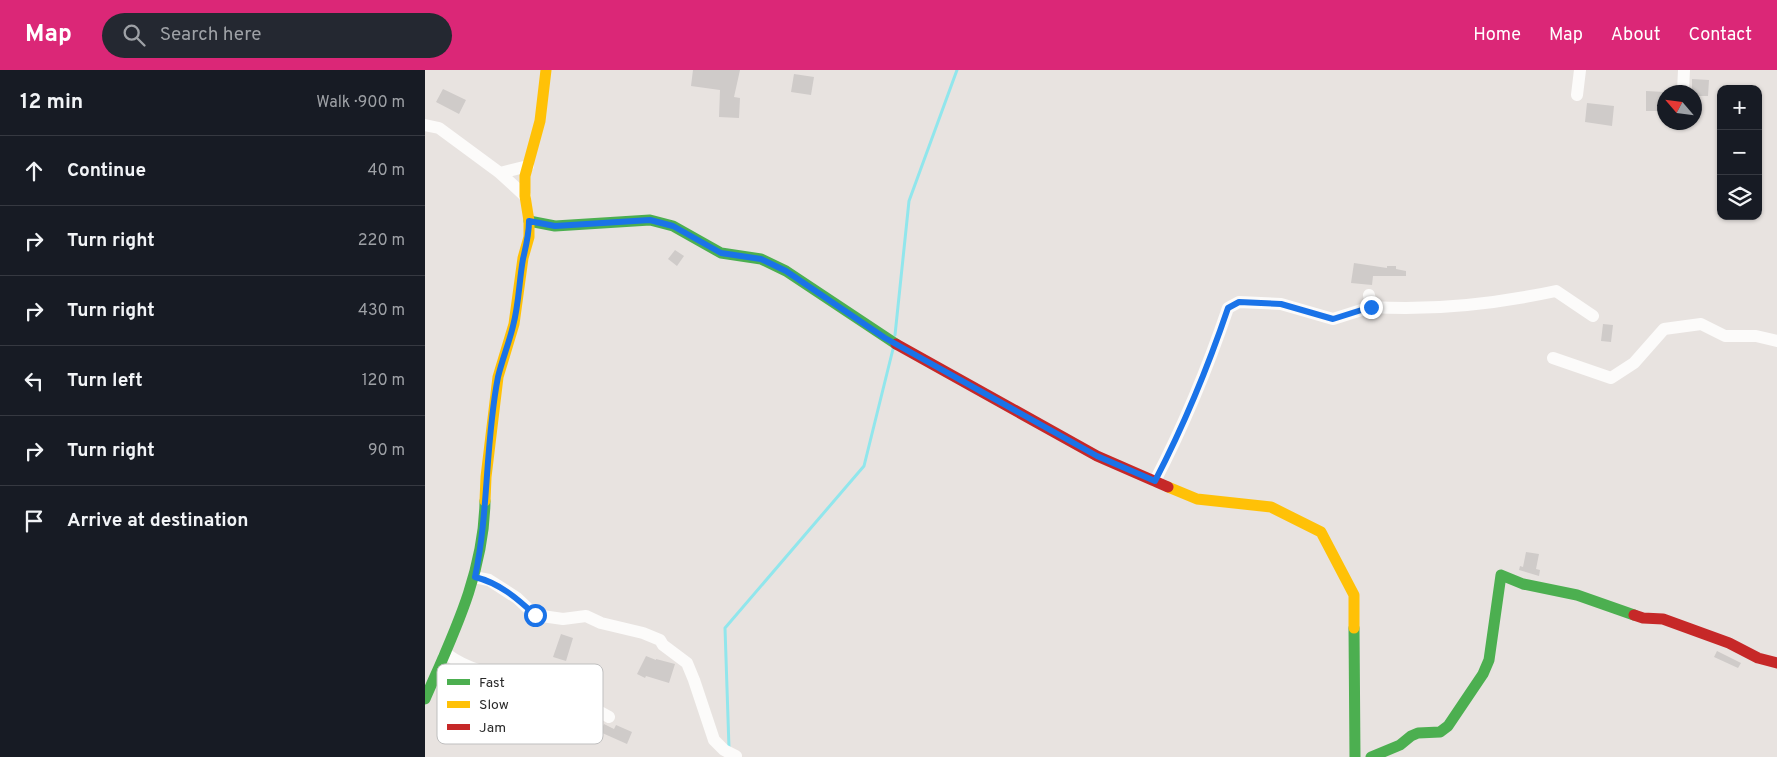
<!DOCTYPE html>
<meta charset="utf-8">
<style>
:root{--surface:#171b24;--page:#242831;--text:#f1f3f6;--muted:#9ea1a6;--line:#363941;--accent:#db2777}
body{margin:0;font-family:Overpass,sans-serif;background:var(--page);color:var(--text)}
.controls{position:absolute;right:15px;top:15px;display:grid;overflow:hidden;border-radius:10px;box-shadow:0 1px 4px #0004}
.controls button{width:45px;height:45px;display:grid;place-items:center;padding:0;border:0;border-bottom:1px solid var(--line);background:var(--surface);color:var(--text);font:25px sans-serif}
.compass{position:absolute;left:1232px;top:15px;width:45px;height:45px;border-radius:50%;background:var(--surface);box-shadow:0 1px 4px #0004;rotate:298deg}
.stop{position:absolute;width:15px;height:15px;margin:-11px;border:4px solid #1a73e8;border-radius:50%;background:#fff}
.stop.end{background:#1a73e8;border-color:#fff;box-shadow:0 1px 5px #0008}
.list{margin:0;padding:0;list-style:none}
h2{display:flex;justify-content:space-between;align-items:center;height:65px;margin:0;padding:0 20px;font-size:21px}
h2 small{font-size:16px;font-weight:400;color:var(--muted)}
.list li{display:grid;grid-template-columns:32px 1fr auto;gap:15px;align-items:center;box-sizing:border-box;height:70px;padding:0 20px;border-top:1px solid var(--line)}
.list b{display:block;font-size:19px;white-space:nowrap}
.list em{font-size:16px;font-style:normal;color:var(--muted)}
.icon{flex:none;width:28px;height:28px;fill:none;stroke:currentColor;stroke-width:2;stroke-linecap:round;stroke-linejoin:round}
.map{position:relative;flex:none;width:1352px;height:687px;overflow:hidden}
header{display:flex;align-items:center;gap:30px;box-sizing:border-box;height:70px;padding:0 25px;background:var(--accent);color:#fff}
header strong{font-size:24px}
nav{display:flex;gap:28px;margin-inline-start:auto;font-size:18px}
.search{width:350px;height:45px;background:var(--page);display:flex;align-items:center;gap:12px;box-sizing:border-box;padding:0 18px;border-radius:28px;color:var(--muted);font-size:19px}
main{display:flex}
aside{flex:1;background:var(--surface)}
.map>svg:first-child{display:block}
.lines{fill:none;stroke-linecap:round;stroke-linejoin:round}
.stream{stroke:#91e6ec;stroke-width:3}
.building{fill:#cfcbc9}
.street{stroke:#fcfbfa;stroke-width:12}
.fast{stroke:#4caf50;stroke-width:11}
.slow{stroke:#ffc107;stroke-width:11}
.jam{stroke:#c62828;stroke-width:11}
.route{stroke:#1a73e8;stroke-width:6}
.key{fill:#fff;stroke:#bfbfbf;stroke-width:1}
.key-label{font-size:14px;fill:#2a2a2a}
</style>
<header>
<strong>Map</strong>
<div class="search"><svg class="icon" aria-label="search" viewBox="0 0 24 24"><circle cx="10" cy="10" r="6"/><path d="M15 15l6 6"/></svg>Search here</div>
<nav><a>Home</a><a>Map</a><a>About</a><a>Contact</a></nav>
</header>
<main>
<aside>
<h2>12 min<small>Walk · 900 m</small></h2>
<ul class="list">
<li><svg class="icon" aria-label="ahead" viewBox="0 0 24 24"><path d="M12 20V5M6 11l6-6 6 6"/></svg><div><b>Continue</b></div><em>40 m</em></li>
<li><svg class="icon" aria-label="right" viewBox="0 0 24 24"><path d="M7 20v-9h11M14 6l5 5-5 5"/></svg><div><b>Turn right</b></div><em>220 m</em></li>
<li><svg class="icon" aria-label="right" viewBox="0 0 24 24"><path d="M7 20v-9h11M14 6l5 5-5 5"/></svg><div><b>Turn right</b></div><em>430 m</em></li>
<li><svg class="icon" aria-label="left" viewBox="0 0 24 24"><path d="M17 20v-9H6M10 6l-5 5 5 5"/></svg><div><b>Turn left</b></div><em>120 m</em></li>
<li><svg class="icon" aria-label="right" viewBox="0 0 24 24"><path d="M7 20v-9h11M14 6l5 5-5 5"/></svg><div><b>Turn right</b></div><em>90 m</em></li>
<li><svg class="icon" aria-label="arrive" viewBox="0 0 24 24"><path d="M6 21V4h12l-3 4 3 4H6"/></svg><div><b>Arrive at destination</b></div></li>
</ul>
</aside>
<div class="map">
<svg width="1352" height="687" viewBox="0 0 1352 687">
<rect width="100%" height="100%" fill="#e8e3e0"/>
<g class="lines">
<!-- stream -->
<path class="stream" d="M470,265L484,131L532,0
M304,678L300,558L439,396L468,279"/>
</g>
<!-- building -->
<path class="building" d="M268,0H315L309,27L315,28L314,48L294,47L295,20L266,16Z
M369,4L389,7L386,25L366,22Z
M1267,9L1284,10L1283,26H1270V22H1267Z
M18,19L41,30L34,44L11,32Z
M1221,21L1240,22V41H1221Z
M1162,33L1189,36L1187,56L1160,52Z
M250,180L259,186L252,196L243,189Z
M929,193L962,198V196H971V199L981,201V206H948L947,215L926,213Z
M1178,254L1188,255L1186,272L1176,271Z
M1101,482L1114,484L1111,499L1115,500L1114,506L1094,500L1095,496L1098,497Z
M136,564L148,568L141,591L128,587Z
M1292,581L1316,593L1313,598L1289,587Z
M221,586L231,590V589L250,594L244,613L221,606L220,608L212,604Z
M179,654L189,659L191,655L207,662L202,674L175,662Z"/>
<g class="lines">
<!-- street -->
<path class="street" d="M1258,22L1259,0
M1152,25L1155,0
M0,55L14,58L75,103L100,126
M75,103L103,96
M946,237C1008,241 1070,234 1131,221L1168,246
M1128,288L1186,308L1209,293L1239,259L1276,254L1300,266H1331L1352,271
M730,411C759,355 783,297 803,238L814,232L856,234L908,249L946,237L944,225
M49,507L64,510L92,528L110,545L138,549L161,546L176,553L218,563L235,570L238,575L262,593L269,610L289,670L299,680L311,686
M19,586L23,585C47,603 85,608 114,616C139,623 162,634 184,647"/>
<!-- fast -->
<path class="fast" d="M104,151L130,156L225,150L248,156L296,183L336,189L361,201L471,274
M929,558L930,687
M0,629C28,565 59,503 60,431
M946,687L975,675L986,666L993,663L1015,662L1023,656L1058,604L1064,590L1076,505L1098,514L1152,525L1209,545"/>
<!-- slow -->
<path class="slow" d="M743,417L772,429L846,437L896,462L929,525V558
M60,431L61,407L73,307L89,254L98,188L104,167V151L100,126V106L115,51L121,0"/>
<!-- jam -->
<path class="jam" d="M471,274L672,386L743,417
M1209,545L1218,548L1238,549L1304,573L1333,588L1352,593"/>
</g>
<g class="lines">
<!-- route -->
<path class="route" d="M110,545C92,528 74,513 50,507C64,441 60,373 73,307C77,290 84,273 88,256C94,234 94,211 98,189C101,176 104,165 104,151L130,156L225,150L248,156L296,183L336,189L361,201L460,268L672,386L730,411C759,355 783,297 803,238L814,232L856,234L908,249L946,237"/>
</g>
<!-- legend -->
<rect x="12" y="594" width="166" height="80" rx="8" class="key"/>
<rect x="22" y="609" width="23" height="6" fill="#4caf50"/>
<rect x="22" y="631" width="23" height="7" fill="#ffc107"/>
<rect x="22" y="654" width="23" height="6" fill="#c62828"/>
<g class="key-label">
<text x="54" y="617">Fast</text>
<text x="54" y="639">Slow</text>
<text x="54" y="662">Jam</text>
</g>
</svg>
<div class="controls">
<button>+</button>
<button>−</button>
<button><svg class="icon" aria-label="layers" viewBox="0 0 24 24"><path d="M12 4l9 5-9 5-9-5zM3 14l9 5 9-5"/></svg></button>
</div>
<svg class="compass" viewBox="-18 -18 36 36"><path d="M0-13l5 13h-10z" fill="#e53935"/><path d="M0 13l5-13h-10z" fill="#9ea1a6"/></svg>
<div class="stop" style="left:110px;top:545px"></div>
<div class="stop end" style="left:946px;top:237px"></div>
</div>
</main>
